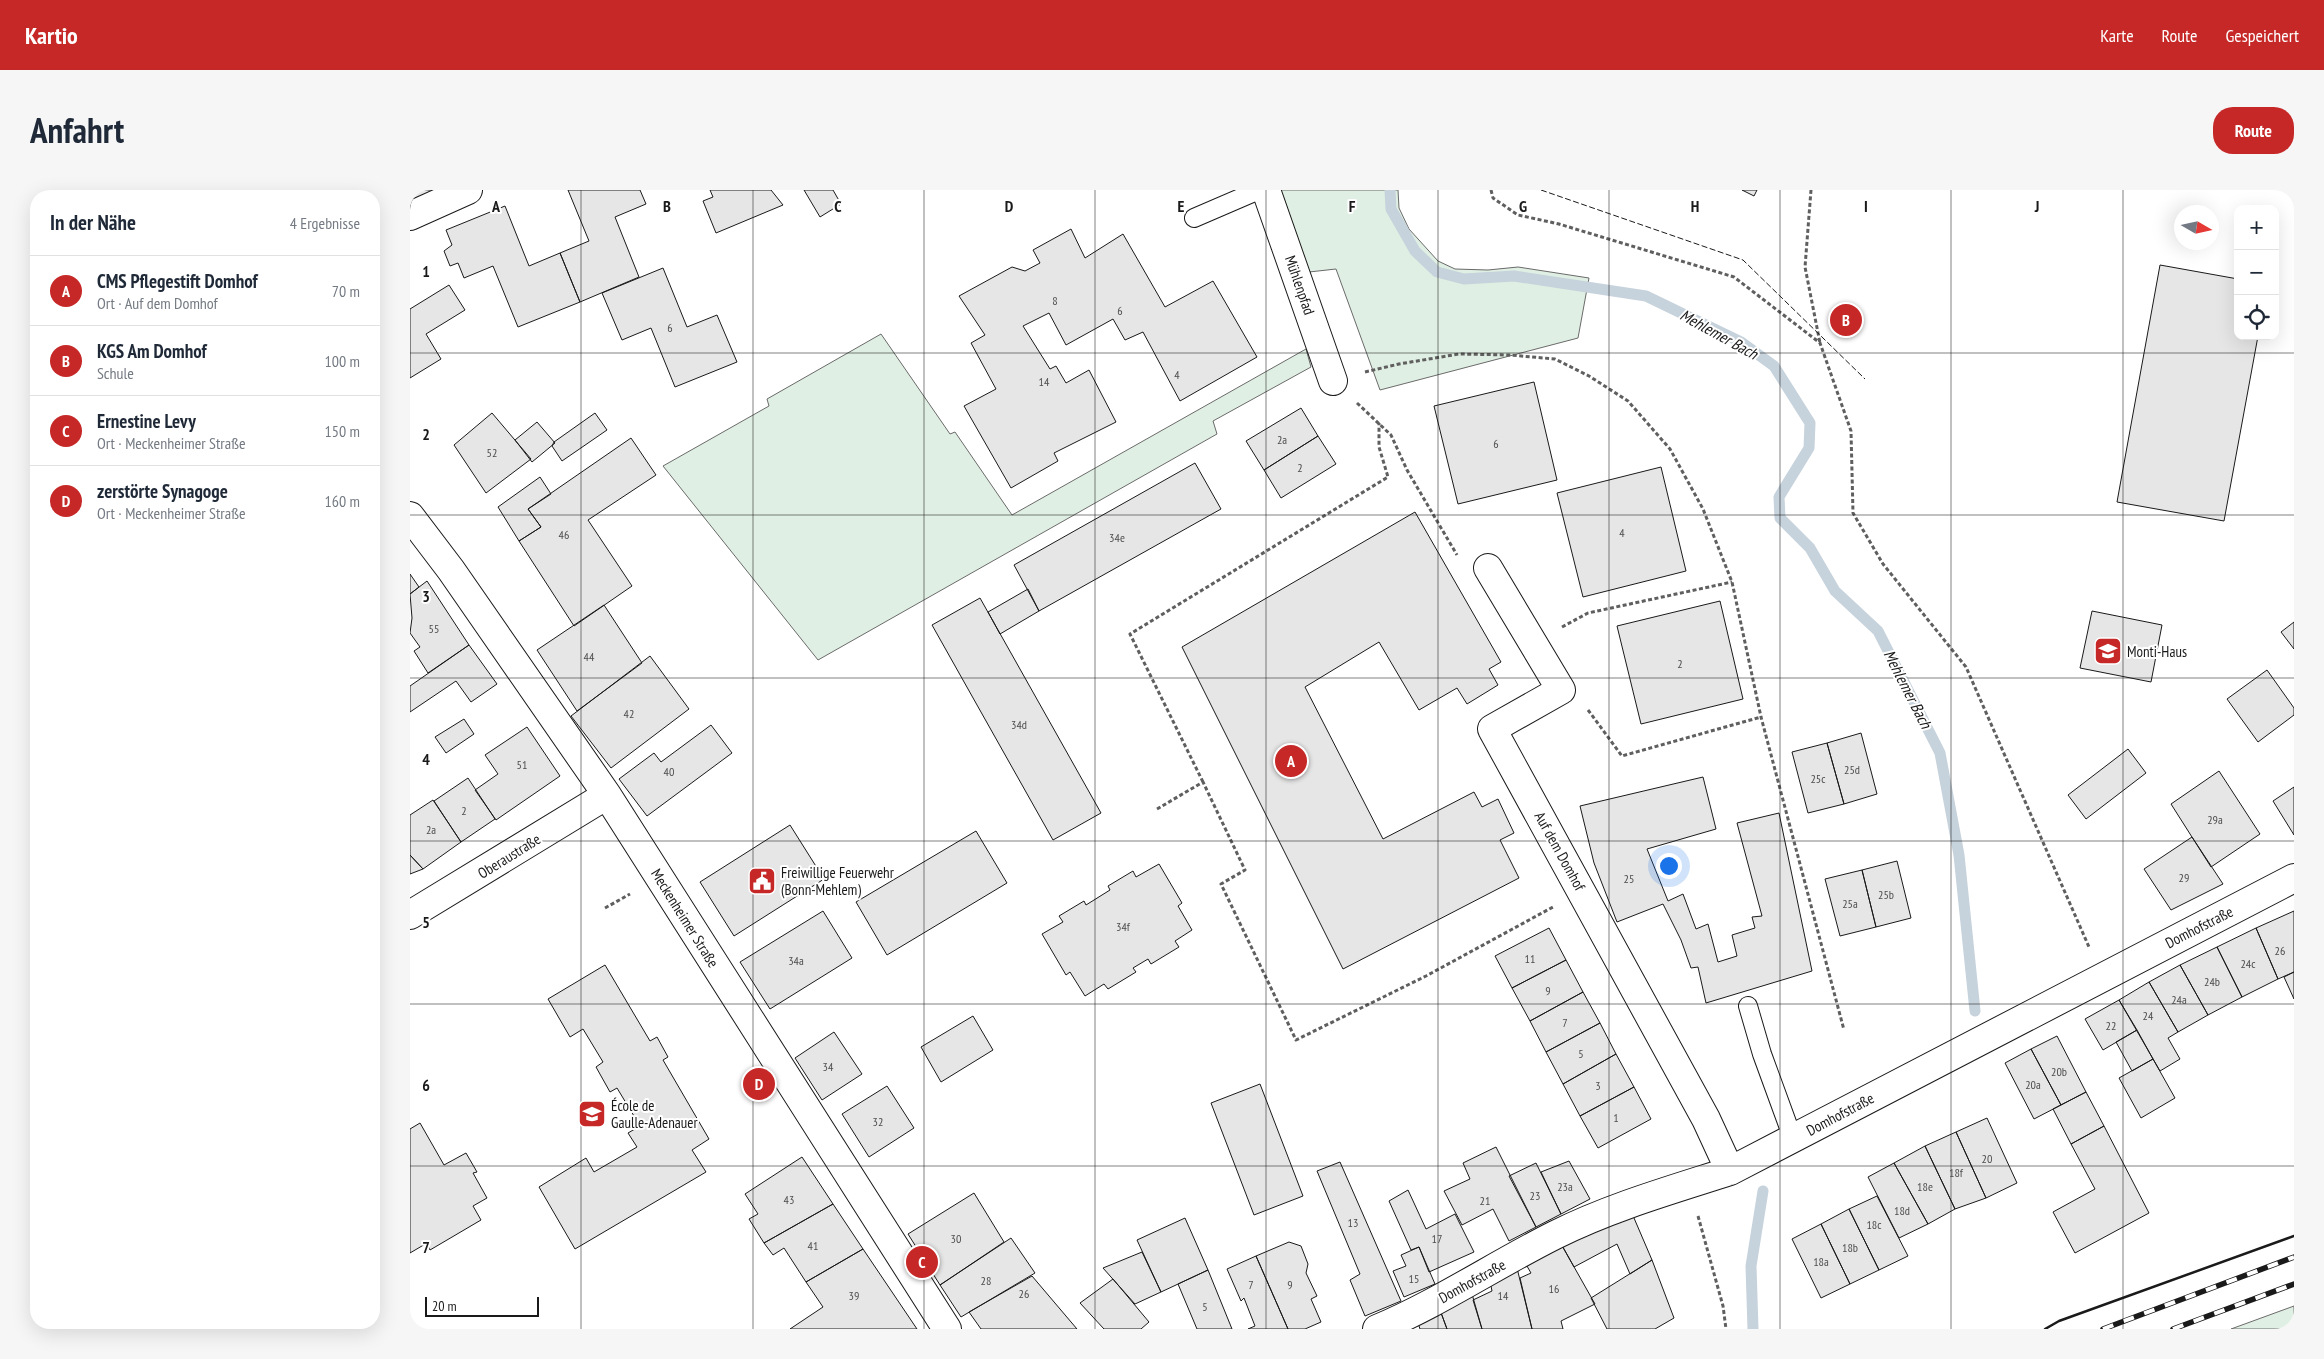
<!DOCTYPE html>
<html lang="de">
<meta charset="utf-8">
<style>
:root{--surface:#fff;--page:#f6f6f7;--text:#1f2937;--muted:#747a83;--line:#e0e1e3;--accent:#c62828}
body{margin:0;font-family:"PT Sans Narrow",sans-serif;background:var(--page);color:var(--text)}
.controls{position:absolute;right:15px;top:15px;display:grid;overflow:hidden;border-radius:10px;box-shadow:0 5px 20px #0002}
.controls button{width:45px;height:45px;display:grid;place-items:center;padding:0;border:0;border-bottom:1px solid var(--line);background:var(--surface);color:var(--text);font:25px sans-serif}
.compass{position:absolute;left:1764px;top:15px;width:45px;height:45px;border-radius:50%;background:var(--surface);box-shadow:0 5px 20px #0002;rotate:99deg}
.scale{position:absolute;left:15px;bottom:12px;width:114px;box-sizing:border-box;padding-left:5px;border:2px solid #1a1a1a;border-top:0;font-size:14px;line-height:18px;white-space:nowrap;color:#1a1a1a;-webkit-text-stroke:4px #fff;paint-order:stroke}
.you{position:absolute;left:1258px;top:675px;width:18px;height:18px;margin:-12px;border:4px solid #fff;border-radius:50%;background:#1a73e8;box-shadow:0 0 0 8px #1a73e833}
.badge{display:grid;place-items:center;width:32px;height:32px;border-radius:50%;background:var(--accent);color:#fff;font-size:16px;font-weight:700}
.pin{position:absolute;translate:-50% -50%;border:2px solid #fff;box-shadow:0 1px 5px #0006}
.list{margin:0;padding:0;list-style:none}
h2{display:flex;justify-content:space-between;align-items:center;height:65px;margin:0;padding:0 20px;font-size:21px}
h2 small{font-size:16px;font-weight:400;color:var(--muted)}
.list li{display:grid;grid-template-columns:32px 1fr auto;gap:15px;align-items:center;box-sizing:border-box;height:70px;padding:0 20px;border-top:1px solid var(--line)}
.list b{display:block;font-size:19px;white-space:nowrap}
.list p{margin:0;font-size:16px;white-space:nowrap;color:var(--muted)}
.list em{font-size:16px;font-style:normal;color:var(--muted)}
.icon{flex:none;width:28px;height:28px;fill:none;stroke:currentColor;stroke-width:2;stroke-linecap:round;stroke-linejoin:round}
.map{position:relative;flex:none;width:1884px;height:1139px;overflow:hidden;border-radius:20px}
header{display:flex;align-items:center;gap:30px;box-sizing:border-box;height:70px;padding:0 25px;background:var(--accent);color:#fff}
header strong{font-size:24px}
nav{display:flex;gap:28px;margin-inline-start:auto;font-size:18px}
.intro{display:flex;align-items:center;justify-content:space-between;box-sizing:border-box;height:120px;padding:0 30px}
h1{margin:0;font-size:35px}
.button{padding:12px 22px;border-radius:20px;background:var(--accent);color:#fff;font-size:18px;font-weight:700}
main{display:flex;gap:30px;padding:0 30px}
aside{flex:1;background:var(--surface);border-radius:20px;box-shadow:0 5px 20px #0002}
.map>svg:first-child{display:block}
.green{fill:#e0efe3;stroke:#6a6a6a}
.lines{fill:none;stroke-linecap:round;stroke-linejoin:round}
.stream{stroke:#c6d2dc;stroke-width:11}
.building{fill:#e6e6e6;stroke:#1a1a1a}
.service-casing{stroke:#1a1a1a;stroke-width:20}
.minor-casing{stroke:#1a1a1a;stroke-width:30}
.path{stroke:#5f5f5f;stroke-width:3;stroke-dasharray:4 2.5;stroke-linecap:butt}
.service{stroke:#fff;stroke-width:18}
.minor{stroke:#fff;stroke-width:28}
.rail-casing{stroke:#1a1a1a;stroke-width:5.5}
.rail{stroke:#fff;stroke-width:4;stroke-dasharray:11;stroke-linecap:butt}
.fence{stroke:#1a1a1a;stroke-width:1;stroke-dasharray:6 2.5;stroke-linecap:butt}
.wall{stroke:#1a1a1a;stroke-width:2.5}
.grid{fill:none;stroke:#1a1a1a;stroke-width:1;stroke-opacity:0.55}
.labels{text-anchor:middle;dominant-baseline:central;stroke-width:4;stroke-linejoin:round;paint-order:stroke}
.number-label{font-size:12px;fill:#4d4d4d}
.street-label{font-size:15px;fill:#1a1a1a;stroke:#fff}
.poi-label{font-size:15px;fill:#1a1a1a;stroke:#fff;text-anchor:start}
.water-label{font-size:16px;font-style:italic;fill:#1a1a1a;stroke:#fff}
.grid-label{font-size:16px;text-anchor:middle;font-weight:bold;fill:#1a1a1a;stroke:#fff;stroke-width:4;stroke-linejoin:round;paint-order:stroke}
</style>
<header>
<strong>Kartio</strong>
<nav><a>Karte</a><a>Route</a><a>Gespeichert</a></nav>
</header>
<div class="intro"><h1>Anfahrt</h1><a class="button">Route</a></div>
<main>
<aside>
<h2>In der Nähe<small>4 Ergebnisse</small></h2>
<ul class="list">
<li><span class="badge">A</span><div><b>CMS Pflegestift Domhof</b><p>Ort · Auf dem Domhof</p></div><em>70 m</em></li>
<li><span class="badge">B</span><div><b>KGS Am Domhof</b><p>Schule</p></div><em>100 m</em></li>
<li><span class="badge">C</span><div><b>Ernestine Levy</b><p>Ort · Meckenheimer Straße</p></div><em>150 m</em></li>
<li><span class="badge">D</span><div><b>zerstörte Synagoge</b><p>Ort · Meckenheimer Straße</p></div><em>160 m</em></li>
</ul>
</aside>
<div class="map">
<svg width="1884" height="1139" viewBox="0 0 1884 1139">
<rect width="100%" height="100%" fill="#fff"/>
<!-- green -->
<path class="green" d="M870,0H988L989,18L999,39L1028,71L1045,79L1078,80L1108,77L1179,88L1168,148L970,200L926,79L899,82Z
M471,144L540,244L545,242L602,325L896,159L901,177L803,231L807,244L408,470L253,276L359,216L357,209Z
M1884,1116V1139H1821Z"/>
<g class="lines">
<!-- stream -->
<path class="stream" d="M980,0L981,19L1005,61L1027,82L1054,89L1104,86L1236,106L1331,152L1364,176L1400,233L1399,258L1369,307L1370,328L1400,358L1425,401L1468,441L1530,563L1549,665L1565,821
M1343,1139L1341,1076L1353,1001"/>
</g>
<!-- building -->
<path class="building" d="M0,0H29L0,17Z
M158,0H230L236,14L205,27L229,87L170,112L150,63L179,51Z
M300,0H361L373,15L306,43L293,11L303,7Z
M394,0H423L431,14L410,27Z
M1332,0H1347L1344,6Z
M95,16L119,76L150,63L170,112L108,137L83,76L54,88L48,73L40,76L34,61L42,55L36,40Z
M661,39L675,68L713,44L755,117L803,91L847,167L770,211L733,142L715,150L703,129L656,155L639,123L613,136L640,179L646,176L656,193L679,180L706,232L644,263L648,271L601,298L554,216L586,199L561,153L575,145L549,106L602,77L615,81L630,73L623,60Z
M1750,75L1828,89V146H1848L1814,331L1707,312Z
M253,78L277,137L307,125L327,172L265,197L241,138L212,150L192,103Z
M39,95L55,120L16,144L31,169L0,188V119Z
M1124,192L1147,290L1048,314L1024,216Z
M891,218L908,246L854,280L836,251Z
M82,223L121,269L76,303L44,255Z
M185,223L197,240L152,271L142,256L144,252Z
M127,232L145,253L122,272L105,250Z
M908,246L926,274L871,308L854,280Z
M221,248L246,285L178,330L222,396L164,436L109,351L131,337L118,319Z
M785,273L811,319L629,421L604,375Z
M1251,277L1276,381L1173,407L1147,303Z
M130,287L141,304L118,319L131,337L109,351L88,317Z
M1005,322L1091,472L1079,479L1088,495L1057,514L1047,498L1009,520L969,452L895,497L973,649L1064,602L1072,617L1088,609L1104,643L1090,650L1109,688L933,779L772,457Z
M0,384L9,397L0,404Z
M17,391L59,455L18,483L4,461L10,457L0,443L2,428L0,404Z
M618,399L629,421L590,444L578,422Z
M570,408L691,623L643,650L522,435Z
M1310,411L1333,509L1231,534L1207,436Z
M194,415L232,473L167,521L127,460Z
M1682,421L1752,435L1741,492L1670,478Z
M1884,432V459L1871,442Z
M59,455L87,494L61,512L46,491L0,522V496Z
M240,466L279,519L201,578L161,526Z
M1857,480L1884,518V525L1848,552L1817,509Z
M54,529L64,544L36,563L25,547Z
M301,535L322,563L237,626L209,589L244,563L251,572Z
M117,537L150,586L86,630L65,600L88,584L75,565Z
M1451,543L1467,604L1434,614L1417,553Z
M1417,553L1434,614L1398,623L1382,562Z
M1718,559L1736,583L1676,629L1658,605Z
M1809,581L1850,644L1801,677L1761,614Z
M1293,587L1306,639L1237,659L1258,711L1273,704L1286,739L1298,734L1308,772L1327,766L1322,745L1345,738L1342,727L1352,726L1327,633L1369,623L1402,781L1296,813L1288,777L1281,778L1271,750L1253,714L1207,732L1184,673L1170,616Z
M58,588L85,629L51,652L24,611Z
M1884,597V645L1863,611Z
M23,610L51,652L13,679L0,665V625Z
M380,635L414,689L324,746L290,692Z
M566,641L597,693L477,765L446,712Z
M1782,647L1813,694L1761,720L1734,679Z
M0,665L13,679L0,684Z
M1487,671L1501,728L1466,737L1452,680Z
M749,674L772,713L768,716L782,740L765,751L769,757L741,774L738,769L723,778L726,782L698,799L694,794L675,806L660,782L656,785L632,744L653,732L649,726L674,711L676,715L700,700L698,696L723,681L726,687Z
M1452,680L1466,737L1430,746L1415,689Z
M413,721L442,768L360,819L330,772Z
M1884,721V782L1868,789L1846,738Z
M1139,738L1156,770L1102,798L1085,766Z
M1846,738L1868,789L1832,807L1807,757Z
M1807,757L1832,807L1798,825L1770,775Z
M1156,770L1173,802L1120,831L1102,798Z
M195,775L240,851L247,847L258,867L253,870L299,949L282,960L296,982L165,1059L129,997L176,968L184,982L227,957L218,943L230,936L207,898L200,902L186,877L193,872L173,839L160,847L138,809Z
M1770,775L1798,825L1768,842L1739,792Z
M1884,782V809L1874,787Z
M1739,792L1768,842L1758,848L1770,869L1750,881L1709,810Z
M1173,802L1190,833L1136,862L1120,831Z
M1709,810L1727,840L1693,860L1675,829Z
M563,826L583,860L531,892L511,857Z
M1190,833L1206,864L1153,894L1136,862Z
M1727,840L1743,869L1722,881L1706,852Z
M424,842L452,884L412,910L385,868Z
M1647,846L1676,902L1651,915L1621,859Z
M1621,859L1651,915L1624,929L1595,873Z
M1206,864L1224,897L1170,926L1153,894Z
M1743,869L1765,908L1731,928L1709,888Z
M850,894L893,1006L844,1025L801,913Z
M477,896L504,938L459,967L432,924Z
M1224,897L1241,929L1188,958L1170,926Z
M1676,902L1694,936L1661,954L1643,919Z
M1577,928L1607,993L1576,1008L1546,942Z
M10,933L34,975L56,963L67,982L63,983L77,1008L63,1016L71,1030L20,1060L17,1053L0,1063V939Z
M1694,936L1739,1023L1665,1063L1643,1022L1685,999L1661,954Z
M1546,942L1576,1008L1545,1019L1515,956Z
M1515,956L1545,1019L1518,1034L1484,973Z
M1086,957L1126,1037L1099,1051L1083,1019L1052,1035L1034,1001L1060,989L1053,973Z
M392,967L423,1014L354,1053L339,1029L348,1024L335,1004Z
M1159,971L1180,1009L1151,1024L1131,982Z
M930,972L991,1111L955,1126L940,1090L950,1084L907,981Z
M1126,973L1151,1024L1126,1037L1099,986Z
M1484,973L1518,1034L1489,1048L1458,987Z
M998,1000L1016,1039L1045,1024L1064,1062L1019,1082L1009,1057L1001,1060L979,1011Z
M564,1003L594,1052L530,1095L498,1044Z
M1467,1006L1498,1066L1469,1080L1439,1019Z
M423,1014L453,1059L396,1092L374,1058L363,1065L354,1053Z
M1439,1019L1469,1080L1440,1094L1411,1034Z
M1221,1021L1242,1070L1220,1084L1207,1054L1164,1077L1150,1052Z
M775,1028L798,1080L751,1102L727,1050Z
M1411,1034L1440,1094L1411,1108L1382,1049Z
M601,1048L625,1083L551,1127L530,1095Z
M879,1052L891,1056L898,1074L896,1083L907,1106L901,1109L911,1132L895,1139H878L846,1066Z
M1150,1052L1185,1114L1151,1131L1153,1139H1122L1110,1088L1121,1083L1114,1071Z
M1009,1057L1025,1094L994,1107L983,1081L996,1076L991,1065Z
M453,1059L507,1139H380L413,1117L396,1092Z
M732,1062L751,1102L725,1114L693,1078Z
M846,1066L878,1139H838L845,1136L834,1108L831,1111L817,1079Z
M1242,1070L1264,1128L1245,1139H1197L1181,1108Z
M1107,1078L1122,1139H1072L1063,1110L1082,1101L1080,1091Z
M798,1080L822,1139H787L768,1094Z
M622,1086L667,1139H571L559,1122Z
M703,1089L739,1132L731,1139H694L670,1113Z
M1062,1104L1072,1139H1037L1030,1120Z
M1030,1120L1037,1139H1010L1007,1130Z"/>
<g class="lines">
<!-- service casing -->
<g class="service-casing">
<path id="service" d="M784,28L849,0
M1338,816L1352,864L1383,949"/>
</g>
<!-- minor casing -->
<g class="minor-casing">
<path id="minor" d="M856,0L923,191
M0,26L58,0
M0,326L41,380L197,605L537,1139
M1078,378L1151,500L1082,539L1296,929L1320,981
M0,725L197,605
M967,1139C1029,1113 1085,1075 1145,1045C1201,1017 1261,1000 1320,981L1884,688"/>
</g>
<!-- path -->
<path class="path" d="M1081,0L1083,8L1108,25L1149,34L1324,87L1410,153L1441,241L1443,323L1473,374L1556,477L1679,757
M1401,0L1395,77L1410,153
M955,182L989,174L1049,164L1100,165L1145,169L1179,186L1218,211L1260,259L1293,319L1322,392L1351,527L1434,840
M947,213L981,245L997,280L1047,365
M1152,437L1178,423L1322,392
M1178,520L1212,566L1351,527
M793,592L720,444L978,287L969,257V233
M747,619L793,592L835,680L811,694L886,850L1016,786L1143,717
M195,718L220,704
M1288,1026L1313,1116L1316,1139"/>
<!-- service -->
<use href="#service" class="service"/>
<!-- minor -->
<use href="#minor" class="minor"/>
<!-- rail casing -->
<g class="rail-casing">
<path id="rail" d="M1693,1139L1884,1067
M1763,1139L1884,1094"/>
</g>
<!-- rail -->
<use href="#rail" class="rail"/>
<!-- fence -->
<path class="fence" d="M1131,0L1333,70L1455,189"/>
<!-- wall -->
<path class="wall" d="M1635,1139L1649,1131L1884,1046"/>
</g>
<!-- grid -->
<path class="grid" d="M171,0V1139M343,0V1139M514,0V1139M685,0V1139M856,0V1139M1028,0V1139M1199,0V1139M1370,0V1139M1541,0V1139M1713,0V1139M0,163H1884M0,325H1884M0,488H1884M0,651H1884M0,814H1884M0,976H1884"/>
<!-- icons -->
<defs>
<g id="school-square" transform="scale(1.4375)"><rect x="-9" y="-9" width="18" height="18" rx="4" fill="#c62828" stroke="#fff"/><path d="M0-5L7-2L0 1L-7-2ZM-4 1L0 2.5L4 1V4Q0 6-4 4Z" fill="#fff"/></g>
<g id="civic-square" transform="scale(1.4375)"><rect x="-9" y="-9" width="18" height="18" rx="4" fill="#c62828" stroke="#fff"/><path d="M-.6-6.5H3V-4.5H.6V-3L4-1V1h2V6H-6V1h2V-1L-.6-3ZM-1.2 2.5V6h2.4V2.5Z" fill="#fff"/></g>
</defs>
<g fill-rule="evenodd">
<use href="#school-square" x="1698" y="461"/>
<use href="#civic-square" x="352" y="691"/>
<use href="#school-square" x="182" y="924"/>
</g>
<g class="labels">
<!-- number labels -->
<g class="number-label">
<text x="645" y="110">8</text>
<text x="710" y="120">6</text>
<text x="260" y="137">6</text>
<text x="767" y="184">4</text>
<text x="634" y="191">14</text>
<text x="872" y="249">2a</text>
<text x="1086" y="253">6</text>
<text x="82" y="262">52</text>
<text x="890" y="277">2</text>
<text x="1212" y="342">4</text>
<text x="154" y="344">46</text>
<text x="707" y="347">34e</text>
<text x="24" y="438">55</text>
<text x="179" y="466">44</text>
<text x="1270" y="473">2</text>
<text x="219" y="523">42</text>
<text x="609" y="534">34d</text>
<text x="112" y="574">51</text>
<text x="1442" y="579">25d</text>
<text x="259" y="581">40</text>
<text x="1408" y="588">25c</text>
<text x="54" y="620">2</text>
<text x="1805" y="629">29a</text>
<text x="21" y="639">2a</text>
<text x="1774" y="687">29</text>
<text x="1219" y="688">25</text>
<text x="1476" y="704">25b</text>
<text x="1440" y="713">25a</text>
<text x="713" y="736">34f</text>
<text x="1870" y="760">26</text>
<text x="1120" y="768">11</text>
<text x="386" y="770">34a</text>
<text x="1838" y="773">24c</text>
<text x="1802" y="791">24b</text>
<text x="1138" y="800">9</text>
<text x="1769" y="809">24a</text>
<text x="1738" y="825">24</text>
<text x="1155" y="832">7</text>
<text x="1701" y="835">22</text>
<text x="1171" y="863">5</text>
<text x="418" y="876">34</text>
<text x="1649" y="881">20b</text>
<text x="1623" y="894">20a</text>
<text x="1188" y="895">3</text>
<text x="1206" y="927">1</text>
<text x="468" y="931">32</text>
<text x="1577" y="968">20</text>
<text x="1546" y="982">18f</text>
<text x="1155" y="996">23a</text>
<text x="1515" y="996">18e</text>
<text x="1125" y="1005">23</text>
<text x="379" y="1009">43</text>
<text x="1075" y="1010">21</text>
<text x="1492" y="1020">18d</text>
<text x="943" y="1032">13</text>
<text x="1464" y="1034">18c</text>
<text x="546" y="1048">30</text>
<text x="1027" y="1048">17</text>
<text x="403" y="1055">41</text>
<text x="1440" y="1057">18b</text>
<text x="1411" y="1071">18a</text>
<text x="1004" y="1088">15</text>
<text x="576" y="1090">28</text>
<text x="841" y="1094">7</text>
<text x="880" y="1094">9</text>
<text x="1144" y="1098">16</text>
<text x="614" y="1103">26</text>
<text x="444" y="1105">39</text>
<text x="1093" y="1105">14</text>
<text x="795" y="1116">5</text>
</g>
<!-- street labels -->
<g class="street-label">
<text transform="translate(890 95) rotate(71)">Mühlenpfad</text>
<text transform="translate(1150 661) rotate(61)">Auf dem Domhof</text>
<text transform="translate(99 666) rotate(-32)">Oberaustraße</text>
<text transform="translate(275 728) rotate(58)">Meckenheimer Straße</text>
<text transform="translate(1789 737) rotate(-27)">Domhofstraße</text>
<text transform="translate(1430 924) rotate(-28)">Domhofstraße</text>
<text transform="translate(1062 1091) rotate(-29)">Domhofstraße</text>
</g>
<!-- poi labels -->
<g class="poi-label">
<text x="1717" y="461">Monti-Haus</text>
<text x="371" y="682">Freiwillige Feuerwehr<tspan x="371" dy="17">(Bonn-Mehlem)</tspan></text>
<text x="201" y="915">École de<tspan x="201" dy="17">Gaulle-Adenauer</tspan></text>
</g>
<!-- water labels -->
<g class="water-label">
<text transform="translate(1309 144) rotate(29)">Mehlemer Bach</text>
<text transform="translate(1498 499) rotate(63)">Mehlemer Bach</text>
</g>
</g>
<g class="grid-label">
<text x="86" y="22">A</text>
<text x="257" y="22">B</text>
<text x="428" y="22">C</text>
<text x="599" y="22">D</text>
<text x="771" y="22">E</text>
<text x="942" y="22">F</text>
<text x="1113" y="22">G</text>
<text x="1285" y="22">H</text>
<text x="1456" y="22">I</text>
<text x="1627" y="22">J</text>
<text x="16" y="87">1</text>
<text x="16" y="250">2</text>
<text x="16" y="412">3</text>
<text x="16" y="575">4</text>
<text x="16" y="738">5</text>
<text x="16" y="901">6</text>
<text x="16" y="1063">7</text>
</g>
</svg>
<div class="controls">
<button>+</button>
<button>−</button>
<button><svg class="icon" aria-label="locate" viewBox="0 0 24 24"><circle cx="12" cy="12" r="6"/><path d="M12 2v4M12 18v4M2 12h4M18 12h4"/></svg></button>
</div>
<svg class="compass" viewBox="-18 -18 36 36"><path d="M0-13l5 13h-10z" fill="#e53935"/><path d="M0 13l5-13h-10z" fill="#747a83"/></svg>
<div class="scale">20 m</div>
<div class="you"></div>
<div class="pin badge" style="left:881px;top:571px">A</div>
<div class="pin badge" style="left:1436px;top:130px">B</div>
<div class="pin badge" style="left:512px;top:1072px">C</div>
<div class="pin badge" style="left:349px;top:894px">D</div>
</div>
</main>
